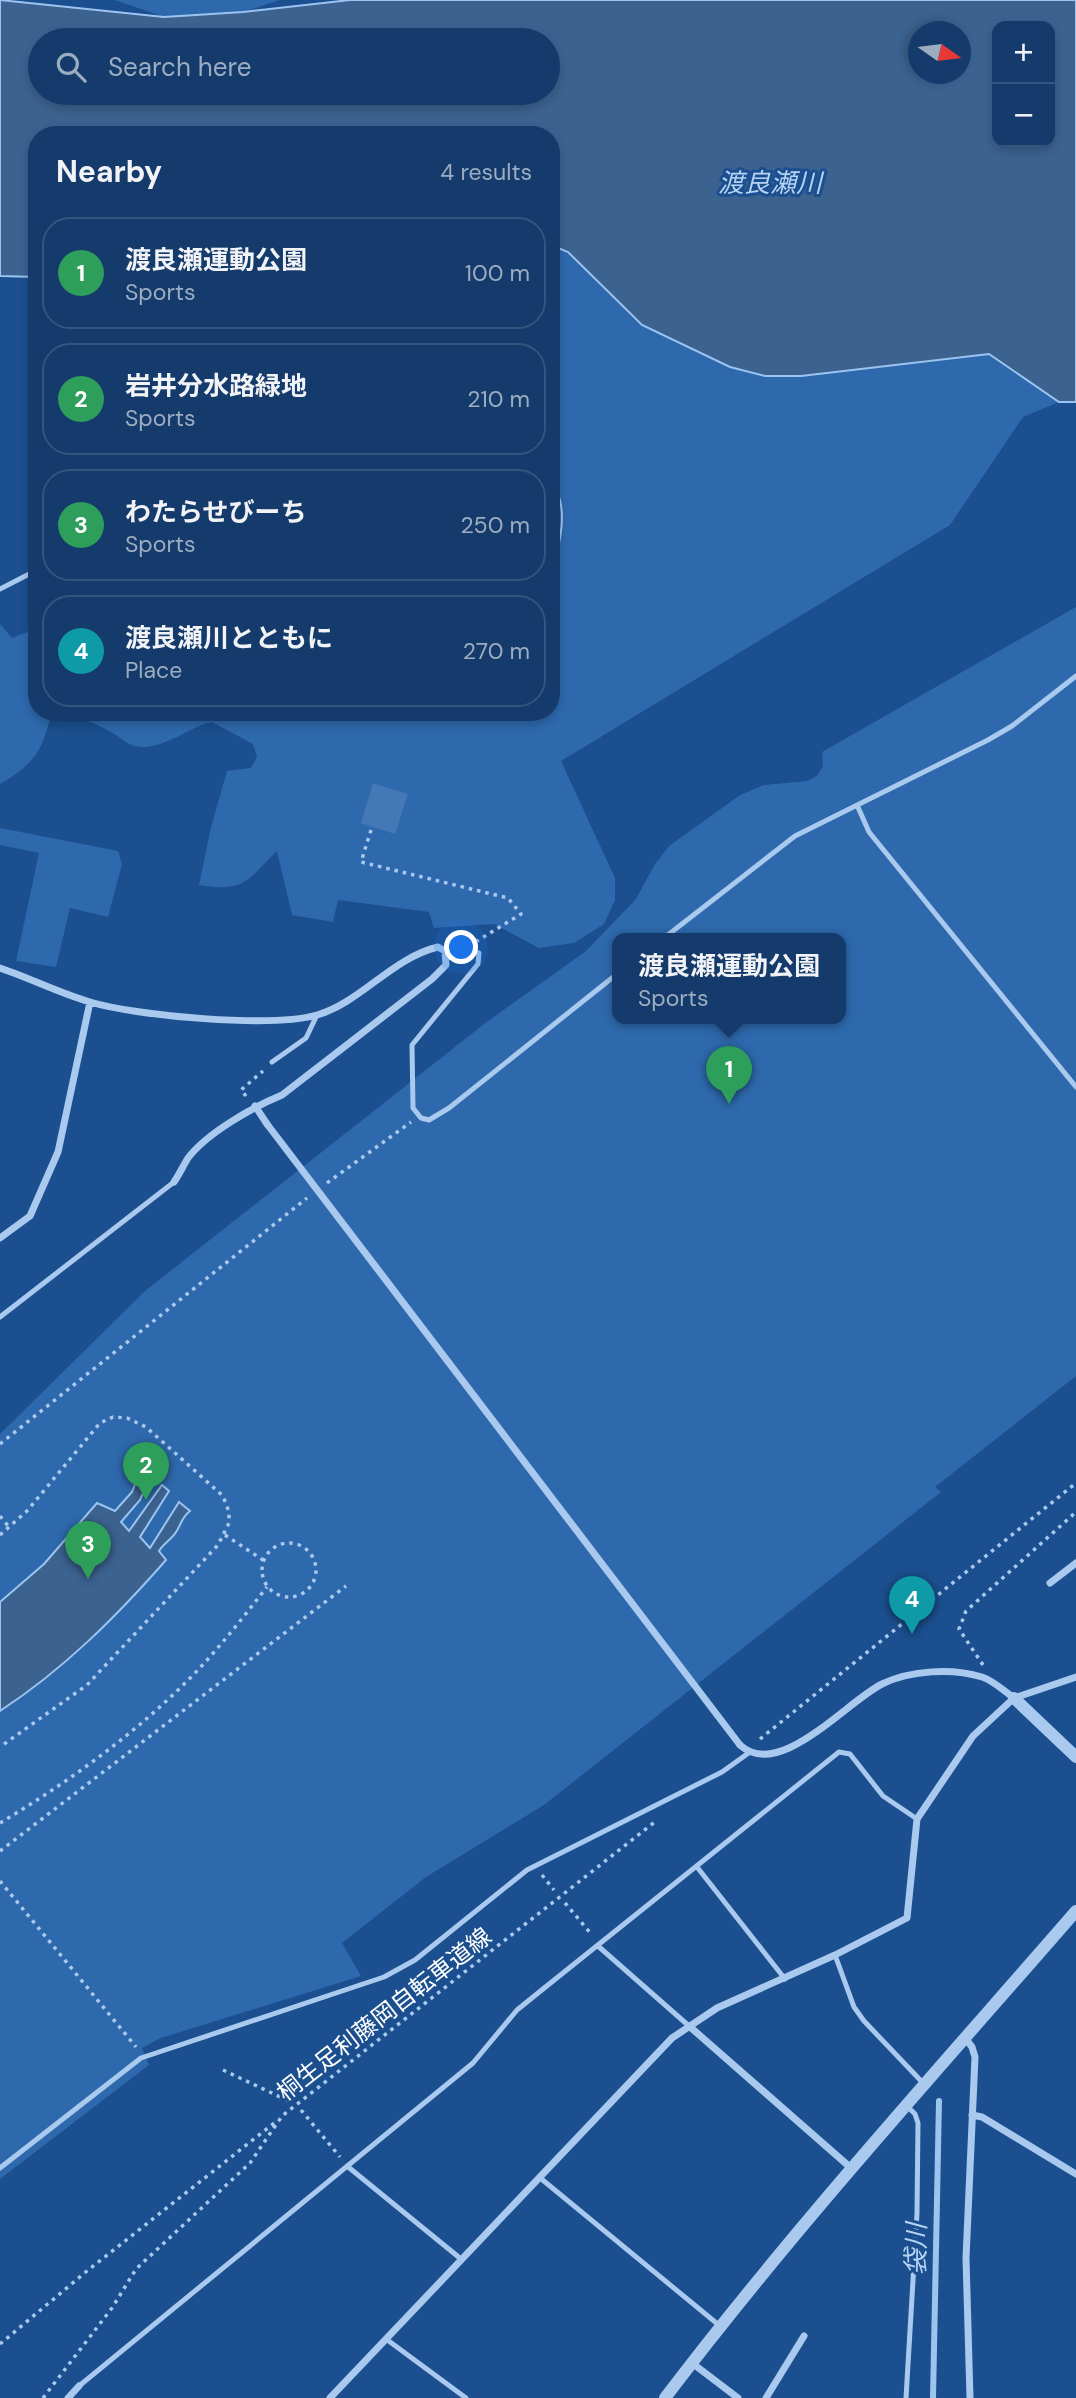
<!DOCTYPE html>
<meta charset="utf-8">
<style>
:root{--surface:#143b6b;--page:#1d4271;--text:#f1f3f6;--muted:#9dadc1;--line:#33557e;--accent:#90b9f0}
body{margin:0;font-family:"DM Sans","Noto Sans JP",sans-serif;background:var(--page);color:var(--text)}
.controls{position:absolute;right:21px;top:21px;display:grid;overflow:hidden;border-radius:14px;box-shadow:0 4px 10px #0003}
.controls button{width:63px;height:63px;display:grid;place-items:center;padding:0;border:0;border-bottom:2px solid var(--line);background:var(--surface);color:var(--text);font:35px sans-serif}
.compass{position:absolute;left:908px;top:21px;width:63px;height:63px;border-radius:50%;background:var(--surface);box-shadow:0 4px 10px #0003;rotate:104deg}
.you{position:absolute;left:462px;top:948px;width:24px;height:24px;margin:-18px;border:5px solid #fff;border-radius:50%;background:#1a73e8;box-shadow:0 0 0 10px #1a73e833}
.badge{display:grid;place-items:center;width:46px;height:46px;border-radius:50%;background:var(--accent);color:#fff;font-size:23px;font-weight:700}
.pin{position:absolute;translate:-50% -58px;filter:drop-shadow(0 2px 4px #0008)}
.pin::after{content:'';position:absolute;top:37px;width:24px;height:21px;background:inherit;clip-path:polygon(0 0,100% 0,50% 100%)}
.popup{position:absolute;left:612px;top:933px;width:234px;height:91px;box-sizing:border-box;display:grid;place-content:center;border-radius:14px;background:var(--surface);filter:drop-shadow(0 2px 5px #0005);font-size:23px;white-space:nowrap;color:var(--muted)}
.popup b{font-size:26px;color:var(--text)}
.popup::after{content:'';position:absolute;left:50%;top:100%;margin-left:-14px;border:14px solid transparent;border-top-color:var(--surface)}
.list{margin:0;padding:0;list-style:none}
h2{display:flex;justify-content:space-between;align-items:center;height:91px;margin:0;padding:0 28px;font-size:30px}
h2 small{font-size:23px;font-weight:400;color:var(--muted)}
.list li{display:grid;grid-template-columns:46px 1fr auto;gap:21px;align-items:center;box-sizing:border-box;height:112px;margin:0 14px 14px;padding:0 14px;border:2px solid var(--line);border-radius:28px}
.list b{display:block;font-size:26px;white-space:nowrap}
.list p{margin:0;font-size:23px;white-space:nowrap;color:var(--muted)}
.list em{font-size:23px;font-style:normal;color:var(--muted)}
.icon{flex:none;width:38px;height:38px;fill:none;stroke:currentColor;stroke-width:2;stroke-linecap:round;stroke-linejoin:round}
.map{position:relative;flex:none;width:1076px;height:2398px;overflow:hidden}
.search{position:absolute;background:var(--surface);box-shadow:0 4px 10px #0003;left:28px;top:28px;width:532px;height:77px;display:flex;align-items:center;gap:18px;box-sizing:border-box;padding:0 24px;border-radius:38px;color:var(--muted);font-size:26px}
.panel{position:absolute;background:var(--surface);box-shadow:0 4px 10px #0003;left:28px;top:126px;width:532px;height:595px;border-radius:28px}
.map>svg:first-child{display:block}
.green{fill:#2e69ad;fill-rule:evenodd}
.water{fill:#3c6290;stroke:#9cc4f0;stroke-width:2;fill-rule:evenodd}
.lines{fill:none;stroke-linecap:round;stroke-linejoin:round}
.stream{stroke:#9cc4f0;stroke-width:6}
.building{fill:#4478b7}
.path{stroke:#a9c9ee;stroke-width:3.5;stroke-dasharray:3.5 5;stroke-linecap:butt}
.service{stroke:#a9c9ee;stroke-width:5}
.minor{stroke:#a9c9ee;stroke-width:7}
.tertiary{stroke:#a9c9ee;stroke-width:12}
.minor-bridge{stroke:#a9c9ee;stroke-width:7}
.labels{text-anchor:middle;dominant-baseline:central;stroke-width:6;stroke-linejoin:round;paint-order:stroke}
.street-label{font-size:24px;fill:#fff;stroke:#1b4f8f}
.water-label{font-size:26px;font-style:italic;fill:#b5d3f5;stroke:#1b4f8f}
</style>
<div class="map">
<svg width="1076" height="2398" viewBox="0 0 1076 2398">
<rect width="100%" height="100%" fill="#1b4f8f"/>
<!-- green -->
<path class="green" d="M115,0H280L243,12L164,17Z
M551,245L568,252L642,325L801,376L989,354L1059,402L1023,417L950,525L561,761L615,878V900L604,924L574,943L539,948L494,924L434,928L429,912L338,900L333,922L292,915L277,851C245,882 246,892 199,885L211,827L227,771L251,768L257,757L253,744L212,722C188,727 161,752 135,746C129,745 122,739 116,735C95,723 75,712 50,718C42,753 31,766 0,784V624L12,638L37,628V712H551V574L558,551L559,491L551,482Z
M1076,607V1376L935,1487L941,1492L544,1805L426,1877L342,1943L361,1976L161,2038L142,2048L149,2065L0,2179V1434L145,1291L488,1021L586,951L636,899L655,864L669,846L740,795L764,785L807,781L817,776L823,766L822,752ZM617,938H841V1018H617Z
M0,828L118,851L122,864L108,917L70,908L56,967L16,961L39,853L0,845Z"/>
<!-- water -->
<path class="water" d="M0,0L164,17L243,12L350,0H1076V402H1059L989,354L801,376H765L730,367L642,325L568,252L551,245V135H37V277L0,276ZM997,26H1050V142H997ZM918,32H960V74H918ZM40,40H548V93H40Z
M551,482C571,505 559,548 551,574Z
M141,1469L150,1478L140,1500L121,1522L129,1531L162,1485L169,1491L140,1537L150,1548L179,1502L190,1511C181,1518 182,1523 176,1532C172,1539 164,1543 159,1551L166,1560C116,1617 64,1669 0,1711V1602L44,1564L97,1503L115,1511L132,1492Z"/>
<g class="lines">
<!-- stream -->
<path class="stream" d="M933,2398L939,2101"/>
</g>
<!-- building -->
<path class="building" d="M373,783L408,794L395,834L361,823Z"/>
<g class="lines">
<!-- path -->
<path class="path" d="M371,830L361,862L508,898L521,914L477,941
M246,1096L241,1090L263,1071
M327,1183L411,1122
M0,1444L307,1198
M0,1516L9,1527
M0,1535L27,1511L100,1423L113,1417L127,1418L146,1427L223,1496L229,1512V1523L218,1545L87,1685L0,1747
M225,1535L263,1560
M262 1570a27 27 0 1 1 54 0a27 27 0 1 1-54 0Z
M983,1665L959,1629L966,1611L1076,1512
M760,1739L1076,1483
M0,1823C70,1781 138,1732 195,1673C221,1646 244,1616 267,1587
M0,1851L346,1586
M542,1875L554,1890
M0,1881L136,2047
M565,1903L592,1935
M223,2070L291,2102
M301,2110L340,2157
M0,2344L87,2271L278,2120
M43,2398L112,2308L136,2269L250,2163L282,2116L656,1821"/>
<!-- service -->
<path class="service" d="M0,589L37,570
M857,805L869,832L1076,1087
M664,938L795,836L988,740L1012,726L1076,676
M448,958L467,949L479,953L478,964L412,1045L413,1108L421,1118L429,1120L449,1108L617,974
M272,1062L306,1038L317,1015
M0,1317L174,1182
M697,1867L785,1979
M598,1946L689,2026
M835,1955L854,2007L864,2021L924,2084
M906,2105L915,2114L918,2123L917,2213L906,2398
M347,2166L461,2259
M0,2168L141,2058L384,1977L415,1960L527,1870L722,1772L750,1752
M539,2177L720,2326
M386,2339L466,2398
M79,2386L473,2063L517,2010L543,1989L839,1752L850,1754L883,1796L917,1819"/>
<!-- minor -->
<path class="minor" d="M0,968C30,978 59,993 90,1002C136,1016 272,1028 317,1015C361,1002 392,958 438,947L445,951L446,965L432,979L282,1095C253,1107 207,1133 188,1158C183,1166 179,1175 174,1182
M255,1106L267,1124
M0,1238L30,1216L58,1152L90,1002
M1050,1583L1076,1563
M740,1745C779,1781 846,1702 882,1684C911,1670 952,1668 982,1677C994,1681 1004,1691 1014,1698
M689,2026L851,2168
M965,2038L972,2047L975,2057L966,2258L970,2398
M972,2115L982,2117L1076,2174
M692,2363L738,2398
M68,2398L79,2386
M330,2398L672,2038L717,2008L835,1955L907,1918L917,1819L973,1736L1014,1698L1076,1677
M766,2398L804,2336"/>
<!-- tertiary -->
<path class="tertiary" d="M1014,1698L1076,1757
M665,2398C794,2228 937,2071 1076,1911"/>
<!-- minor-bridge -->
<path class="minor-bridge" d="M267,1124L740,1745"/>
</g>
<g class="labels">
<!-- street labels -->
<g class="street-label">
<text transform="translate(384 2014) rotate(-38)">桐生足利藤岡自転車道線</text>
</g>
<!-- water labels -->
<g class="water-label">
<text x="770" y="183">渡良瀬川</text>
<text transform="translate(916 2249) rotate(-89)">袋川</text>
</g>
</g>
</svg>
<div class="controls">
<button>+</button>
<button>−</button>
</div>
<svg class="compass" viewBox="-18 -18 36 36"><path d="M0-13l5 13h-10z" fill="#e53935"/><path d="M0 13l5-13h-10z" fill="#9dadc1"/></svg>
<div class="you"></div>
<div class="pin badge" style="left:729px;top:1104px;background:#2e9e5b">1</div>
<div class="popup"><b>渡良瀬運動公園</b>Sports</div>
<div class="pin badge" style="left:146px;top:1500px;background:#2e9e5b">2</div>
<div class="pin badge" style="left:88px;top:1579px;background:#2e9e5b">3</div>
<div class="pin badge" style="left:912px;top:1634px;background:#0f9aa8">4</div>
<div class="search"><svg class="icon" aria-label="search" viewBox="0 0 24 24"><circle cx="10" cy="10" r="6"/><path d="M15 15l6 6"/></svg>Search here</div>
<section class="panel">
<h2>Nearby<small>4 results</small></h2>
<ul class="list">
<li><span class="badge" style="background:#2e9e5b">1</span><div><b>渡良瀬運動公園</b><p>Sports</p></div><em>100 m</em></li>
<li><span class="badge" style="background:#2e9e5b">2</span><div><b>岩井分水路緑地</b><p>Sports</p></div><em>210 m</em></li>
<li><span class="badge" style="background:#2e9e5b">3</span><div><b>わたらせびーち</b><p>Sports</p></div><em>250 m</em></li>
<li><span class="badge" style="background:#0f9aa8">4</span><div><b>渡良瀬川とともに</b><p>Place</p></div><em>270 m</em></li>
</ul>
</section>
</div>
